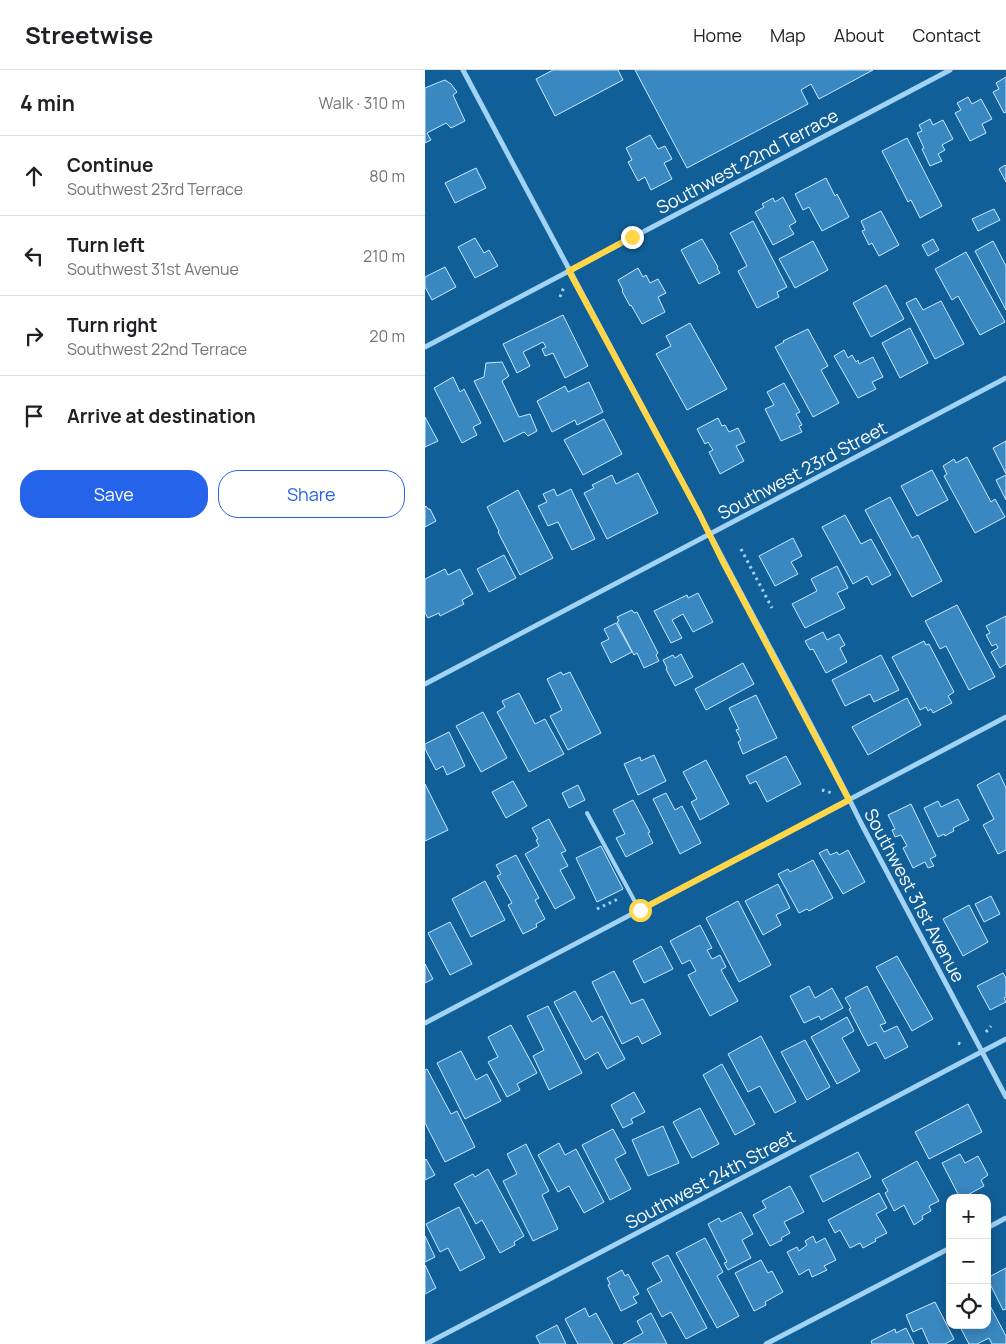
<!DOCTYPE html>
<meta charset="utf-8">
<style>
:root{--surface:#fff;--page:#f6f6f6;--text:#202124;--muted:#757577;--line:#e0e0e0;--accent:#2563eb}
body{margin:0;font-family:Manrope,sans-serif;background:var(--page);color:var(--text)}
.controls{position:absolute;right:15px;bottom:15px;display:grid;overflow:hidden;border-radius:10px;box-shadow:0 2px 12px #0003}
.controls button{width:45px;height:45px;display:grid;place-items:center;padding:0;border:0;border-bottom:1px solid var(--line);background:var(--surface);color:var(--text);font:25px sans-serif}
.stop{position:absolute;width:15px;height:15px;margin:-11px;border:4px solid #ffd54a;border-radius:50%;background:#fff}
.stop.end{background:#ffd54a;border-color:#fff;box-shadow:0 1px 5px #0008}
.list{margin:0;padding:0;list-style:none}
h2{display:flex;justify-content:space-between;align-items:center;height:65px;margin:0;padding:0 20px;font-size:21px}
h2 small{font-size:16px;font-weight:400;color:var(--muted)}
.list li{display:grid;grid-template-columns:32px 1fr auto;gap:15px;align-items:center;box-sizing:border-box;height:80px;padding:0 20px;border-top:1px solid var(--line)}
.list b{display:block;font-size:19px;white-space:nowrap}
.list p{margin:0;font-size:16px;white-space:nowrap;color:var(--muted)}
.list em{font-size:16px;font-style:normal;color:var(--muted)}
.actions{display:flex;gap:10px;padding:15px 20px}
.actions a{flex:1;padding:11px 0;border:1px solid var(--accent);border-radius:20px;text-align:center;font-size:18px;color:var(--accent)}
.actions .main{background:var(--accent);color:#fff}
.icon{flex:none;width:28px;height:28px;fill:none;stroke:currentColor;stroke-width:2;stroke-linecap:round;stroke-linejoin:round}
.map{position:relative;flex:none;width:581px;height:1274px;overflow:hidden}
header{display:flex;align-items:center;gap:30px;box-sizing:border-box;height:70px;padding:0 25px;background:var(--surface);border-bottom:1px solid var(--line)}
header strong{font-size:24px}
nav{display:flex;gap:28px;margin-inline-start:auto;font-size:18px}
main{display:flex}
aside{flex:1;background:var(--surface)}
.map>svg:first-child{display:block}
.building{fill:#3a88c1;stroke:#cae9fe}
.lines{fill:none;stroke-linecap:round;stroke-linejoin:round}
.path{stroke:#a2d2f4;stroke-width:3;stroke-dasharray:2.5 4;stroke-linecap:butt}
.lane{stroke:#a2d2f4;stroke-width:4}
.street{stroke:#a2d2f4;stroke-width:5}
.route{stroke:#ffd54a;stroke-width:6}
.labels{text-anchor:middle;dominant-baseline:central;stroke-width:4.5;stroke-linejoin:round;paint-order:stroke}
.street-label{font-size:18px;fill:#fff;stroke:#115f98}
</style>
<header>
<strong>Streetwise</strong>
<nav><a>Home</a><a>Map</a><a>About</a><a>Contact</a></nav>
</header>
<main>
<aside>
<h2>4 min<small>Walk · 310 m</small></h2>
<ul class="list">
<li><svg class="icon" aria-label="ahead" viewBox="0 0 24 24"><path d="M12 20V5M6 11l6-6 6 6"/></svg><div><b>Continue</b><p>Southwest 23rd Terrace</p></div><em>80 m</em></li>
<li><svg class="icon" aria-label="left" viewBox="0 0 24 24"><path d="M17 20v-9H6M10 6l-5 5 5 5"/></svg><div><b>Turn left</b><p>Southwest 31st Avenue</p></div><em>210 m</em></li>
<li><svg class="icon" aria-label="right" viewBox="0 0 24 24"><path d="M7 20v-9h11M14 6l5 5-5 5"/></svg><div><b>Turn right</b><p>Southwest 22nd Terrace</p></div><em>20 m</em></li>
<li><svg class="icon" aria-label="arrive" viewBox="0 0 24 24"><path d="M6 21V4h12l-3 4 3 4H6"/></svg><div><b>Arrive at destination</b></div></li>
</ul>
<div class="actions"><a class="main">Save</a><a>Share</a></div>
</aside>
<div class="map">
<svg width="581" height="1274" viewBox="0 0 581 1274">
<rect width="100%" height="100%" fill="#115f98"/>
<!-- building -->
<path class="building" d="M128,0H193L198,10L130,46L111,9Z
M210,0H448L394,29L386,14L376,20L383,34L262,98Z
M581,7V42L579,43L568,22L574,19L571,13Z
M20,10L26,14L32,22L28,25L40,51L26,58L21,53L2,63L6,70L0,73V18L12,13Z
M543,27L547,34L556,29L567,49L557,54L561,63L545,71L530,43L536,40L532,33Z
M505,49L508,55L518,50L528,69L517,75L520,80L513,84L517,91L505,96L497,79L499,78L492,63L497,61L494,55Z
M225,65L233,79L240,76L247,89L239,93L247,109L226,120L220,107L213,111L203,92L207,90L201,78Z
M482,68L517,136L495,148L486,130L483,132L457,81Z
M580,95L581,96V112L574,99Z
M51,98L61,118L30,133L20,113Z
M401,108L410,126L412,124L424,147L397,161L384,137L378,140L370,124Z
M358,127L371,152L364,156L369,164L348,175L330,142L339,137L337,134L348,128L350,132Z
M569,139L575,150L553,161L547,149Z
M456,141L474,175L454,186L447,173L444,175L437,161L440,160L436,151Z
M328,151L362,217L352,222L354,227L332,238L313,201L322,196L305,163Z
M50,168L59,183L64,180L73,196L50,208L33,177Z
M277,169L293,197L292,198L295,203L274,214L256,180Z
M508,169L514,180L503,186L497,175Z
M388,171L403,200L370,218L354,189Z
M568,171L581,196V240L550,181Z
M541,182L580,252L555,265L533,226L527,230L510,199Z
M20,197L31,217L7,230L0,217V207Z
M213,198L218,207L221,205L225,213L233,209L241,223L233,227L240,242L217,254L206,235L205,236L197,221L198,220L193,210Z
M461,215L479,249L446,267L428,233Z
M491,228L498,240L516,231L539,274L510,289L481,233Z
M138,245L163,296L140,308L128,283L120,286L117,279L121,277L118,272L98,282L105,296L92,303L78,274Z
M265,253L302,319L262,340L231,284L246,276L241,266Z
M485,258L503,293L475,308L457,273Z
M383,259L403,296L396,300L414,333L388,347L350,277L359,272L358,271Z
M419,280L423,288L427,285L431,292L433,290L434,294L448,287L458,307L447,312L451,319L433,328L409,286Z
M77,292L84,306L77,311L94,347L105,344L112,361L103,366L99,362L79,372L49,311L59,307L61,293Z
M28,307L35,322L39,319L56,353L48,357L52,365L37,373L9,318Z
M164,312L178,342L152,355L150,350L127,362L112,331L140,316L143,322Z
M359,313L375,342L371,344L377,355L374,356L377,362L356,371L340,339L349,335L342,322Z
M0,347L13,371L0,377Z
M293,348L297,356L300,355L304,362L313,358L320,372L311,376L319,391L295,404L284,382L288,380L283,372L280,374L272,359Z
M179,349L197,384L158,405L139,370Z
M581,371V404L568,378Z
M542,387L566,432L570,429L580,447L550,463L519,406L522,404L518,396L529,389L531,393Z
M507,400L523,430L492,446L476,416Z
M213,403L233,443L182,469L159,423L169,418L167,415L187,405L191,414Z
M581,405V430L571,410Z
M129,419L132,426L146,419L170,469L147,480L133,452L123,456L113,436L122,432L118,424Z
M93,420L128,488L95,505L73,462L74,461L62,437Z
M465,427L487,468L493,465L517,511L487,527L440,440Z
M1,436L3,439H5L11,451L0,457V437Z
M420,445L436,474L446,469L466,505L447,515L442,506L428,514L397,457Z
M368,468L377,486L366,492L373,504L350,516L334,486Z
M79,485L91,508L64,522L52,499Z
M412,496L423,518L412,523L420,538L380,558L367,534L392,521L386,509Z
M20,499L23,505L35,499L48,524L37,530L39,534L15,546L14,543L3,548L0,543V509Z
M273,523L288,552L268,562L258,544L247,550L257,568L246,573L229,541L262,525L263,528Z
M532,535L570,607L544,620L521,576L515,579L500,551Z
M207,540L209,543L212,542L233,583L231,585L234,591L219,598L212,583L209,585L192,552L194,551L192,547Z
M581,546V594L575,598L566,582L573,578L571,574L567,576L561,565L565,563L561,556Z
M191,553L207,582L186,593L176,573L184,569L179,559Z
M398,562L402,570L414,564L420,575L415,578L422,592L401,603L388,579L385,580L380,571Z
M499,571L501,575L504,574L529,622L523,626L527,633L508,643L506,639L503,641L501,637L495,640L467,587Z
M256,584L268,607L250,616L241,599L242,598L238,590L248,585L250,588Z
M456,585L474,620L449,632L445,624L420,636L407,610Z
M318,593L329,614L281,640L270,619Z
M136,602L138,605L145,602L176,663L143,680L125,646L137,640L122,609Z
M94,623L110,654L120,649L139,684L104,702L72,642L80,637L77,631Z
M331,625L352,668L318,684L313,672L316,670L311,660L314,659L304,638Z
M482,628L496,655L443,685L427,657Z
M58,642L82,688L56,702L31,656Z
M24,662L40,696L22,705L18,696L11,700L0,679V674Z
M229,685L241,711L213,725L199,694L215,687L216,691Z
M361,686L376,714L342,732L331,711L325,714L321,706Z
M281,690L304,734L275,750L266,732L272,729L258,702Z
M574,703L581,718V780L573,784L558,755L569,749L552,715Z
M88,711L102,736L81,748L67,722Z
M0,714L23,760L0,771Z
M153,715L160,730L144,738L137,723Z
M241,723L250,740L257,736L276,773L255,784L228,729Z
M533,729L544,750L528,758L529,761L525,763L520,766L519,764L513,767L499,738L513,731L516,737Z
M208,730L225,762L223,763L228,773L201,787L191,768L200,764L188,740Z
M486,734L511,786L505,789L509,796L503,798L500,792L488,798L478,778L482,776L476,765L470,767L467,760L470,759L463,745Z
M124,749L141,781L136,783L143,796L135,800L150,828L130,839L100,784L114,776L111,770L113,769L107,758Z
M176,776L198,819L172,832L151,788Z
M402,779L405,785L412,782L414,785L423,780L440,812L418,824L394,783Z
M91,785L114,828L110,830L120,849L111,854L112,857L98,864L83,835L87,833L72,806L76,804L71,795Z
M388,790L408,828L384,841L382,839L374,843L353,804L363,799L365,802Z
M60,811L80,850L46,867L27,829Z
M353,814L365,838L351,845L356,855L338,865L320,831Z
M566,826L575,844L559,852L550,834Z
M313,831L346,895L314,912L281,848Z
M544,835L563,872L538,886L518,849Z
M25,852L47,894L25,905L3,863Z
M275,855L287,878L282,880L287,889L295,885L301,897L296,900L313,931L285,946L263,905L271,901L265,890L257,894L245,871Z
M236,876L248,899L219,913L208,891Z
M472,886L508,949L487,961L451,897Z
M0,894L8,909L0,913Z
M189,901L206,934L218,929L236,964L217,974L213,966L197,974L167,912Z
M578,903L581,908V927L579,928L581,932L565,940L552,916Z
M384,916L390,928L407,918L418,938L396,950L394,946L379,953L365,926Z
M442,916L461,953L455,955L459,962L472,956L483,977L460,989L451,972L443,976L424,939L426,938L420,928Z
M150,921L167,952L177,946L200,989L182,999L173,982L160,990L129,932Z
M123,936L157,1003L124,1020L108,986L119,980L102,946Z
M422,947L429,961L417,968L435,1001L412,1014L386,967Z
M86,955L112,1003L92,1014L95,1020L82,1027L63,992L73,987L63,967Z
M336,966L371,1032L350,1043L335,1016L323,1022L303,984Z
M380,970L405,1017L382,1030L356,982Z
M36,981L51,1010L62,1004L76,1031L40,1049L12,993Z
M297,994L330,1054L310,1065L278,1005Z
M2,999L26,1044L32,1041L50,1077L20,1092L0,1053V1000Z
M209,1022L220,1042L206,1049L208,1053L198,1058L186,1035Z
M543,1034L557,1062L504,1089L490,1062Z
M275,1038L294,1074L267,1088L248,1052Z
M238,1056L254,1093L223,1106L207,1070Z
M188,1059L201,1083L190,1089L206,1119L185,1130L157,1075Z
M134,1073L140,1085L151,1079L179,1132L159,1143L144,1116L133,1122L113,1085Z
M101,1074L124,1121L117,1125L133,1159L108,1171L78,1111L92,1104L82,1084Z
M433,1082L446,1107L398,1132L385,1106Z
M535,1084L540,1093L553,1086L563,1105L556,1110L559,1116L537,1128H535L517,1093Z
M1,1089L10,1105L0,1110V1090Z
M492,1091L514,1131L504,1136L506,1141L497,1146L498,1149L489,1155L479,1135L469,1141L460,1123L463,1121L457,1110Z
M63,1099L99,1166L89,1172L90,1175L75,1183L57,1150L51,1154L29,1114L48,1104L50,1107Z
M365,1116L379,1142L359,1152L365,1163L356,1168L357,1170L345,1176L328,1145L341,1138L337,1131Z
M454,1123L462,1138L451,1144L462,1163L450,1169L451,1171L438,1178L435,1173L425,1178L415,1160L410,1163L403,1150Z
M34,1137L60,1188L35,1201L23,1178L15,1182L1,1154Z
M316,1142L328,1164L317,1170L326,1188L303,1200L299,1193L302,1192L283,1154L294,1148L296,1152Z
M0,1166L10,1187L0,1192Z
M388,1166L391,1173L400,1168L411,1190L399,1196L402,1200L387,1207L384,1199L374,1205L362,1182L372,1177L374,1181L382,1175L380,1171Z
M280,1168L298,1202L292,1206L314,1246L292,1258L251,1183Z
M243,1185L282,1258L261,1269L246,1242L237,1247L222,1219L237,1211L227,1193Z
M336,1190L343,1203L347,1201L358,1222L340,1232L341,1235L329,1241L310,1203Z
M0,1195L11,1218L0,1224Z
M581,1198V1239L578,1240L562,1208Z
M197,1200L200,1206L203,1204L214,1224L208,1227L212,1233L196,1241L183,1215L185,1214L182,1208Z
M562,1230L581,1266V1274H567L564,1268L552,1274H544L534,1255H562Z
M510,1232L529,1269L520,1274H504L497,1258L488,1262L481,1245Z
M160,1238L164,1247L171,1243L188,1274H153L140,1249Z
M226,1243L242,1274H198L218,1263L212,1251Z
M132,1255L141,1274H115L111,1266Z
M481,1258L489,1274H447L446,1271L470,1259L471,1263Z"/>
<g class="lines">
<!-- path -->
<path class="path" d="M135,227L139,217
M316,479L347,538
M397,720L407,723
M172,839L195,828
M561,962L566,956
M533,973L538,975"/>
<!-- lane -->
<path class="lane" d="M162,743L215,841"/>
<!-- street -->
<path class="street" d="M38,0L274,443C327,547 385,648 436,753L581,1027
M0,277L525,0
M0,614L581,308
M0,953L581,647
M562,1158L581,1148
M1,1274L581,969
M341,1274L525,1178"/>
</g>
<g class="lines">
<!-- route -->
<path class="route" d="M207,167L144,201L274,443L297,490L424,730L215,840"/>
</g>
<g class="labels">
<!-- street labels -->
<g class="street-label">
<text transform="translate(322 91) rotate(-28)">Southwest 22nd Terrace</text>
<text transform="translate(377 400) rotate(-28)">Southwest 23rd Street</text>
<text transform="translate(490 825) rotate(62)">Southwest 31st Avenue</text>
<text transform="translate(285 1109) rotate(-28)">Southwest 24th Street</text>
</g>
</g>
</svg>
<div class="controls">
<button>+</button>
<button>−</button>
<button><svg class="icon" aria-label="locate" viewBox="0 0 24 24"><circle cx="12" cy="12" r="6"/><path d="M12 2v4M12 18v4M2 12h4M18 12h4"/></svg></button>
</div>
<div class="stop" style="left:215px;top:840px"></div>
<div class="stop end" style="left:207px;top:167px"></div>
</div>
</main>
